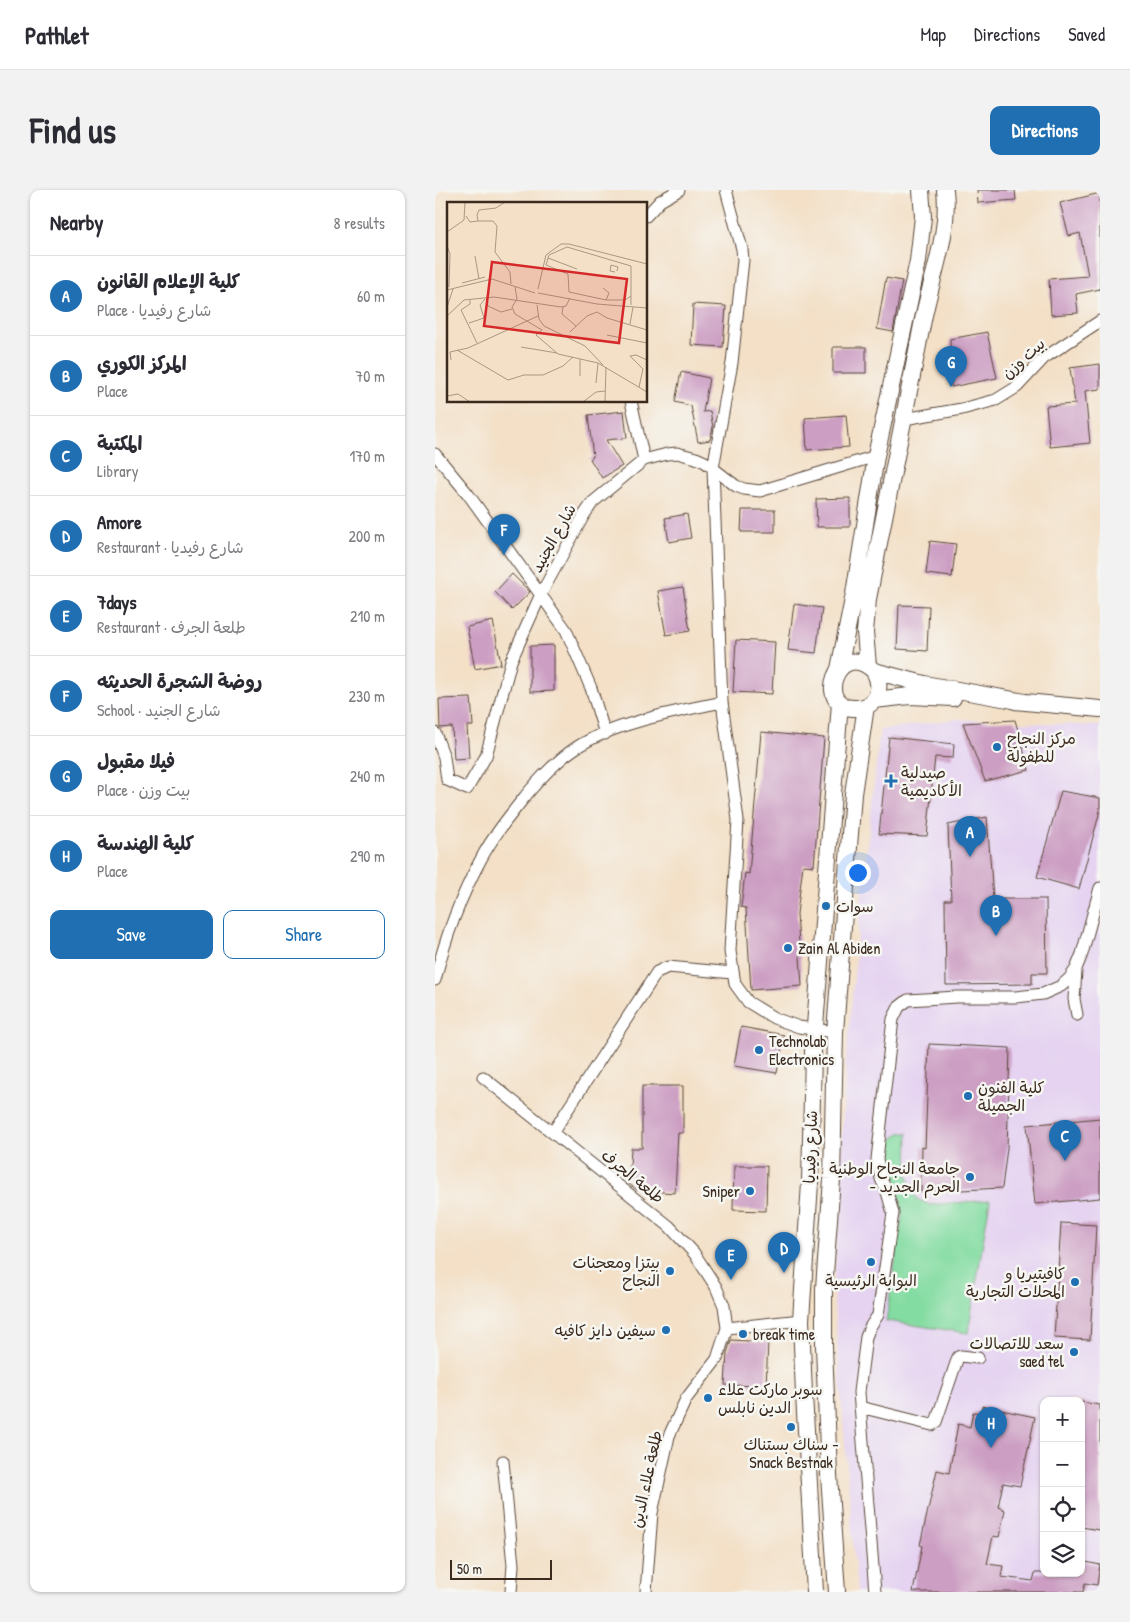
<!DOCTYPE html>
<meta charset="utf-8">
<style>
:root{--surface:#fff;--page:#f2f2f3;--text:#2b2b33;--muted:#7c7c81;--line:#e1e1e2;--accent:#1f6fb2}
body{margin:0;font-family:"Patrick Hand","Playpen Sans Arabic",sans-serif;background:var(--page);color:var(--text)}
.controls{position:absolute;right:15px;bottom:15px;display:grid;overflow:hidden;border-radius:10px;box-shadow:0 1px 4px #0004}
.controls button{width:45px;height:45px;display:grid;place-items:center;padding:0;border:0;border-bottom:1px solid var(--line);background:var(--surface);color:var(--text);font:25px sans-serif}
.scale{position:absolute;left:15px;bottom:12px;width:102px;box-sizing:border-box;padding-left:5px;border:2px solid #3b2a1e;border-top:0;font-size:14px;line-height:18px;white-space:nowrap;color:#3b2a1e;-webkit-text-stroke:4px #f6f6f2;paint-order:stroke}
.you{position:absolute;left:422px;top:682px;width:18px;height:18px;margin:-12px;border:4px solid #fff;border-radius:50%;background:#1a73e8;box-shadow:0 0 0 8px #1a73e833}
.badge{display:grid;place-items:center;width:32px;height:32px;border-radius:50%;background:var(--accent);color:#fff;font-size:16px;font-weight:700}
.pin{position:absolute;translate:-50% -41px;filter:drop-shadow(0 1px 2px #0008)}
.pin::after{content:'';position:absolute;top:26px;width:18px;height:15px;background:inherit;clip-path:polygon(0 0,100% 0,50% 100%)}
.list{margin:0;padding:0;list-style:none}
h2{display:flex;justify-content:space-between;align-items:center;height:65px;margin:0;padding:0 20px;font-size:21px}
h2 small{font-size:16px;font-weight:400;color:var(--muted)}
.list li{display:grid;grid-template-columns:32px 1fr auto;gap:15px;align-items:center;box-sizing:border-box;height:80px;padding:0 20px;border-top:1px solid var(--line)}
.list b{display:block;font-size:19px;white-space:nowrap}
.list p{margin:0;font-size:16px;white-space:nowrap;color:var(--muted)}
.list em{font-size:16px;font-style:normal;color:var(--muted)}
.actions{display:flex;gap:10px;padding:15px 20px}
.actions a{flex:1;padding:11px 0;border:1px solid var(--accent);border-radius:10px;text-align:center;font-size:18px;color:var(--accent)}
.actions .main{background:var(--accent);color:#fff}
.icon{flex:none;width:28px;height:28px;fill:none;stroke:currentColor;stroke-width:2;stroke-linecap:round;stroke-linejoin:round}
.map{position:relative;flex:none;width:665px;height:1402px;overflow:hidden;border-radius:10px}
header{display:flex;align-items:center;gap:30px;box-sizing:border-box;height:70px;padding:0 25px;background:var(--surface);border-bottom:1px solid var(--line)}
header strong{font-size:24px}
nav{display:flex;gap:28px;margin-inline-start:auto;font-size:18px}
.intro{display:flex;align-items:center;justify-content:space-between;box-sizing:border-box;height:120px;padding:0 30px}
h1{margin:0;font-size:35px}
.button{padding:12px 22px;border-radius:10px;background:var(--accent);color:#fff;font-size:18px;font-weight:700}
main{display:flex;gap:30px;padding:0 30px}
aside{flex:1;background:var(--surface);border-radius:10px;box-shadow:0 1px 4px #0004}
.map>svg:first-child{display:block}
.built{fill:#e5d3f1;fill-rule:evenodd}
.green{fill:#83dca1;stroke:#5f8360}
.building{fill:#cc9ec3}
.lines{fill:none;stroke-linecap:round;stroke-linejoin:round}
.street-casing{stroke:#574537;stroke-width:13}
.secondary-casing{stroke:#574537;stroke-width:18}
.street{stroke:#fff;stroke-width:11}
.secondary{stroke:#fff;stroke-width:16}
.poi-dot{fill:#1f6fb2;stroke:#f6f6f2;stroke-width:2}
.labels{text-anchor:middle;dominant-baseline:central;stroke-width:5;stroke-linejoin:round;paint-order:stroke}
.street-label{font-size:16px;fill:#3b2a1e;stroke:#f6f6f2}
.poi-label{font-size:16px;fill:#3b2a1e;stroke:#f6f6f2;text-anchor:start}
.inset-road{fill:none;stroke:#a99783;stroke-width:1}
.view{fill:#d62828;fill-opacity:0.15;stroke:#d62828;stroke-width:2.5}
.inset-edge{fill:none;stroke:#3b2a1e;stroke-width:2.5}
</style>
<header>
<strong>Pathlet</strong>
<nav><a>Map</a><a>Directions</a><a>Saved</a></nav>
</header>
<div class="intro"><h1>Find us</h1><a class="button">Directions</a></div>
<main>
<aside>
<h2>Nearby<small>8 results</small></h2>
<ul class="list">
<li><span class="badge">A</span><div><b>كلية الإعلام القانون</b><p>Place · شارع رفيديا</p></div><em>60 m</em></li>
<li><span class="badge">B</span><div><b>المركز الكوري</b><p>Place</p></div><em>70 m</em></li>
<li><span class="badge">C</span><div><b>المكتبة</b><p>Library</p></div><em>170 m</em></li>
<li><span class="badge">D</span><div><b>Amore</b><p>Restaurant · شارع رفيديا</p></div><em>200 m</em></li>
<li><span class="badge">E</span><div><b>7days</b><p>Restaurant · طلعة الجرف</p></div><em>210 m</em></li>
<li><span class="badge">F</span><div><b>روضة الشجرة الحديثه</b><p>School · شارع الجنيد</p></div><em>230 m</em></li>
<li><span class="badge">G</span><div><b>فيلا مقبول</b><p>Place · بيت وزن</p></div><em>240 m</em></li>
<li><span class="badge">H</span><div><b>كلية الهندسة</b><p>Place</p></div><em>290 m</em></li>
</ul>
<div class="actions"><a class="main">Save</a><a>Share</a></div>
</aside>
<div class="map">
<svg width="665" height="1402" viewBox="0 0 665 1402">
<rect width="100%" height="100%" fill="#f6f6f2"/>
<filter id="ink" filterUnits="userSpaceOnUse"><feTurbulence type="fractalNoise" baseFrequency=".02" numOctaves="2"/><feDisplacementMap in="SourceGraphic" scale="10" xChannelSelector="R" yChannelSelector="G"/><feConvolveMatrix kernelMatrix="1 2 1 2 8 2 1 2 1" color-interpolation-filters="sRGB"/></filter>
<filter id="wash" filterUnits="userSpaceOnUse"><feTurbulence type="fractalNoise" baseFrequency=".0096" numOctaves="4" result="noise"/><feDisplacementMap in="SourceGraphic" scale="20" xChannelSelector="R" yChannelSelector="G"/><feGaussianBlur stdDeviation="1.12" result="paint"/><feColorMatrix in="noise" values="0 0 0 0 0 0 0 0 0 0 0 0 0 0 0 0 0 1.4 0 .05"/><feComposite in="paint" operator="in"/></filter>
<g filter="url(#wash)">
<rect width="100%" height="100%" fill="#f3e0c7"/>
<!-- built -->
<path class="built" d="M520,529L665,536V1402H422L398,1103L411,870L426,713L445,540ZM609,1211H646V1383H609Z"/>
<!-- green -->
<path class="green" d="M465,943H473L472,983L477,1002L482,1009L495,1015L555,1010L533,1143L451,1131L467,1026L462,993L453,961L456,951Z"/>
<g id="blocks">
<!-- building -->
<path class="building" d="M542,0H580L581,10L543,13Z
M665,3V99L641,104L643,123L616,125L614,89L653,86L645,43L634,46L625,13Z
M451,88L467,91L458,142L442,139Z
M258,114L291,116L288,157L256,155Z
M552,142L562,188L516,197L515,149Z
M398,157H431V183H398Z
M665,174V199L650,201L655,253L615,257L611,216L640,214L635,178Z
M246,182L274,188L268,222L275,221L278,237L275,250L263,252L256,216L240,212Z
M189,221L192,248L171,250L187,276L167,288L155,269L158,267L153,225Z
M411,225L414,257L372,260L370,228Z
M415,308V337H382L381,309Z
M307,320H340V342H306Z
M252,324L256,348L234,352L230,328Z
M495,351L521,354L517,387L491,384Z
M77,384L95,402L77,420L60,402Z
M248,397L255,441L231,445L223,401Z
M359,414L387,418L381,463L353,460Z
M464,415L494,416L492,461L462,459Z
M58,431L66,474L40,479L32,437Z
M301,450L340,452L337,504L298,502Z
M119,455V501L95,502V456Z
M36,508L38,536H32L34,568L19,569L17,537L5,538L4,509Z
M580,530L594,580L550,591L528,533Z
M326,542L389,548L379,676L368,675L362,724L367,796L316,800L311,718L306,717L310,683L314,684Z
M454,547L519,554L518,568L500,567L492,646L444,644Z
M626,601L665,608V621L644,699L602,687Z
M552,627L558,709H611L612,783H597V794L511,795L510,710H516L513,635Z
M306,837L349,845L342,883L299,876Z
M494,854L575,858L572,958L567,998L486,1002L487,957L490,958Z
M207,896H248V943H243L240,1003L202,1000L194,994L196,958H207Z
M665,928V1008L600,1014L592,935Z
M299,976H332L331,1021L298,1020Z
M626,1033L661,1035L655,1150L619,1148Z
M296,1150L333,1152L331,1196L290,1195L292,1163Z
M646,1212L665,1215V1340L646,1337Z
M547,1216L600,1227L585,1296L568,1293L563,1317L570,1320L564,1347L558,1346L552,1374L568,1376L566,1387L598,1391L600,1383H646V1371L665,1375L662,1395L650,1393L648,1402H478L487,1356L485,1355L502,1280L514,1283L523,1234L535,1237L538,1222L546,1223Z"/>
</g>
</g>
<g filter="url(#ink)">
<use href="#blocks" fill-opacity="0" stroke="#574537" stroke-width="1"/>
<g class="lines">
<!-- street casing -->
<g class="street-casing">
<path id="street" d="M291,0L307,59L308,70L297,173L278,278L287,512L303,630L295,761L300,794L313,812L339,828L364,837L400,842
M211,26L225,11L244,0
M196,211L209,270
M469,229L527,219L561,210L582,197L609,168L665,131
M0,264L33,304L131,440L156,498L170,544
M0,543L9,567L12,590L32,599L51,566L76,471L106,404L149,325L158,312L209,270L232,264L242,263L261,268L270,272L301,296L309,299L325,301L441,266
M641,781L639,809L642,825
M0,790C10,749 26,706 46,669C58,646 76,624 92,604C107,586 122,570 142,557C181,532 241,522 287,512
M48,887L234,1036L259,1063L281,1097L289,1116L292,1138L282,1169L251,1209L234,1246L217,1323L211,1402
M118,942L222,782L233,777L298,783
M292,1138L366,1130
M425,1217L497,1235L501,1232L523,1167L526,1166L543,1168
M68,1271L78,1375L76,1402
M440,1402L424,1202L431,1147L435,1137L443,1125L458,1023L452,1002L446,989L442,969L458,829L464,817L473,810L522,807H581L608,804L626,796L634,789L641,779L647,764L665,698"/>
</g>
<!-- secondary casing -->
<g class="secondary-casing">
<path id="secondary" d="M433,476L430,442L433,409C452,316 470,223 488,130C496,89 515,42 510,0
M404,479L419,404L441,266L483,71L488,27L486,0
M439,481C448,497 443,518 421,518C378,520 402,446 439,481L489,494L590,512
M439,510L475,506L518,508
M580,511L665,519
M380,1402L369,1204L366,1130L375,993L378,862L405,513
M402,1402L394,1285L389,1156V1098L397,989L400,842L418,604L431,516"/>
</g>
<!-- street -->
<use href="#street" class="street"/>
<!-- secondary -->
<use href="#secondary" class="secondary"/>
</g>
</g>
<!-- markers -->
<g class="poi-dot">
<circle cx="562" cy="557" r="5"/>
<path d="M453.5 583.5h5v5h5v5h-5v5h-5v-5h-5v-5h5z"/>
<circle cx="391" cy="716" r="5"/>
<circle cx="353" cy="758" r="5"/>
<circle cx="324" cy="860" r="5"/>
<circle cx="533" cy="906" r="5"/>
<circle cx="535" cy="987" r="5"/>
<circle cx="315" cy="1001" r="5"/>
<circle cx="436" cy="1072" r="5"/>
<circle cx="235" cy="1081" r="5"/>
<circle cx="640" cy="1092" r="5"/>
<circle cx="231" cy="1140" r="5"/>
<circle cx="308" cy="1144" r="5"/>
<circle cx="639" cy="1162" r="5"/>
<circle cx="273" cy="1208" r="5"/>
<circle cx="356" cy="1237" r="5"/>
</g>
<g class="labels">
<!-- street labels -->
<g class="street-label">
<text transform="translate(588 168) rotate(-42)">بيت وزن</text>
<text transform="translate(118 348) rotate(-61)">شارع الجنيد</text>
<text transform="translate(375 957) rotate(-88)">شارع رفيديا</text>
<text transform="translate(198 986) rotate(39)">طلعة الجرف</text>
<text transform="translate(211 1289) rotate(-78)">طلعة علاء الدين</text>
</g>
<!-- poi labels -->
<g class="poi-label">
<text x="572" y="548">مركز النجاح<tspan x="572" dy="18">للطفولة</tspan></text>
<text x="466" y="582">صيدلية<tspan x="466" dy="18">الأكاديمية</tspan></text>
<text x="401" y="716">سوات</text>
<text x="363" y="758">Zain Al Abiden</text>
<text x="334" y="851">Technolab<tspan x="334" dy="18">Electronics</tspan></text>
<text x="543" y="897">كلية الفنون<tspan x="543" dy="18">الجميلة</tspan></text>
<text x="525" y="978" text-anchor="end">جامعة النجاح الوطنية<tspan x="525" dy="18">- الحرم الجديد</tspan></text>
<text x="305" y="1001" text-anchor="end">Sniper</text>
<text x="225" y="1072" text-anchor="end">بيتزا ومعجنات<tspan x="225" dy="18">النجاح</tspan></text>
<text x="630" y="1083" text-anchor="end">كافيتيريا و<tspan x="630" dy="18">المحلات التجارية</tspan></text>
<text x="436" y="1090" text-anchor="middle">البوابة الرئيسية</text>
<text x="221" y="1140" text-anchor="end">سيفين دايز كافيه</text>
<text x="318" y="1144">break time</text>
<text x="629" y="1153" text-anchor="end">سعد للاتصالات<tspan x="629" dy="18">saed tel</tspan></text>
<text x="283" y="1199">سوبر ماركت علاء<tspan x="283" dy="18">الدين نابلس</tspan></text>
<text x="356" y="1254" text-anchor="middle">سناك بستناك -<tspan x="356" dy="18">Snack Bestnak</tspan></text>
</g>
</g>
<!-- overview -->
<g transform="translate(12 12)">
<rect width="200" height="200" fill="#f3e0c7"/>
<path class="inset-road" d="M58,0L49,6L32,8L30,13L31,19H46L50,24L48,50L63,70L64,82M19,14L23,20L31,19M0,30L17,18L18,0M0,44L3,52L2,85M28,54L32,77M101,56L130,67M168,70L163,69L164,63L171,65L170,69M15,81L38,75M68,85L70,97L65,105L68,112L95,128L89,133L111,152L151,161L200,190M156,86L162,91L159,98M91,87L99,53L114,42H122L200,62M0,88L45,77L88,91M91,91L150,102L200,106M184,94L178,98H159L122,90L121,72L99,63L102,53L120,45L184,64V103M40,96L41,104L54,110L65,107M23,98V102L14,108L30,141M90,103L92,117L97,124L138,144L156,163M0,105L6,87M116,105L115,112L129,124M150,110L160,116L200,128M0,114L17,98L47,95L114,105L119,104L123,96M22,121L37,116L33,103L38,97M183,122L186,105M123,130L140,114L150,110M160,133L200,141M74,145L110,151M10,148L61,178L77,173H96L116,164L126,155M133,157V174M4,158L3,150L21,146L91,114M149,181L151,161M192,185L196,167L183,154L189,153L200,158M0,194L11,192L23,200M136,200L149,190L158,189M158,200L159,165"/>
<path class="view" d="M45,60L180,77L172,141L37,124Z"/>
<rect width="200" height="200" class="inset-edge"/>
</g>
</svg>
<div class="controls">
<button>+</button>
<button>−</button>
<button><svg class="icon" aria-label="locate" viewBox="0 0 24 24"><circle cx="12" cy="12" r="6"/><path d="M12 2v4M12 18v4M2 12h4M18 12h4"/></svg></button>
<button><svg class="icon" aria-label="layers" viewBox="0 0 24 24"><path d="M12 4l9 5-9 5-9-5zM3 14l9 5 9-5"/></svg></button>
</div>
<div class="scale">50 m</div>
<div class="you"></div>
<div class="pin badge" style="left:535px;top:667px">A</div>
<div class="pin badge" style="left:561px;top:746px">B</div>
<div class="pin badge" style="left:630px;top:971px">C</div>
<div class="pin badge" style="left:349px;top:1083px">D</div>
<div class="pin badge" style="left:296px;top:1090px">E</div>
<div class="pin badge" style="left:69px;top:365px">F</div>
<div class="pin badge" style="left:516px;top:197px">G</div>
<div class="pin badge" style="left:556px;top:1258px">H</div>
</div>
</main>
